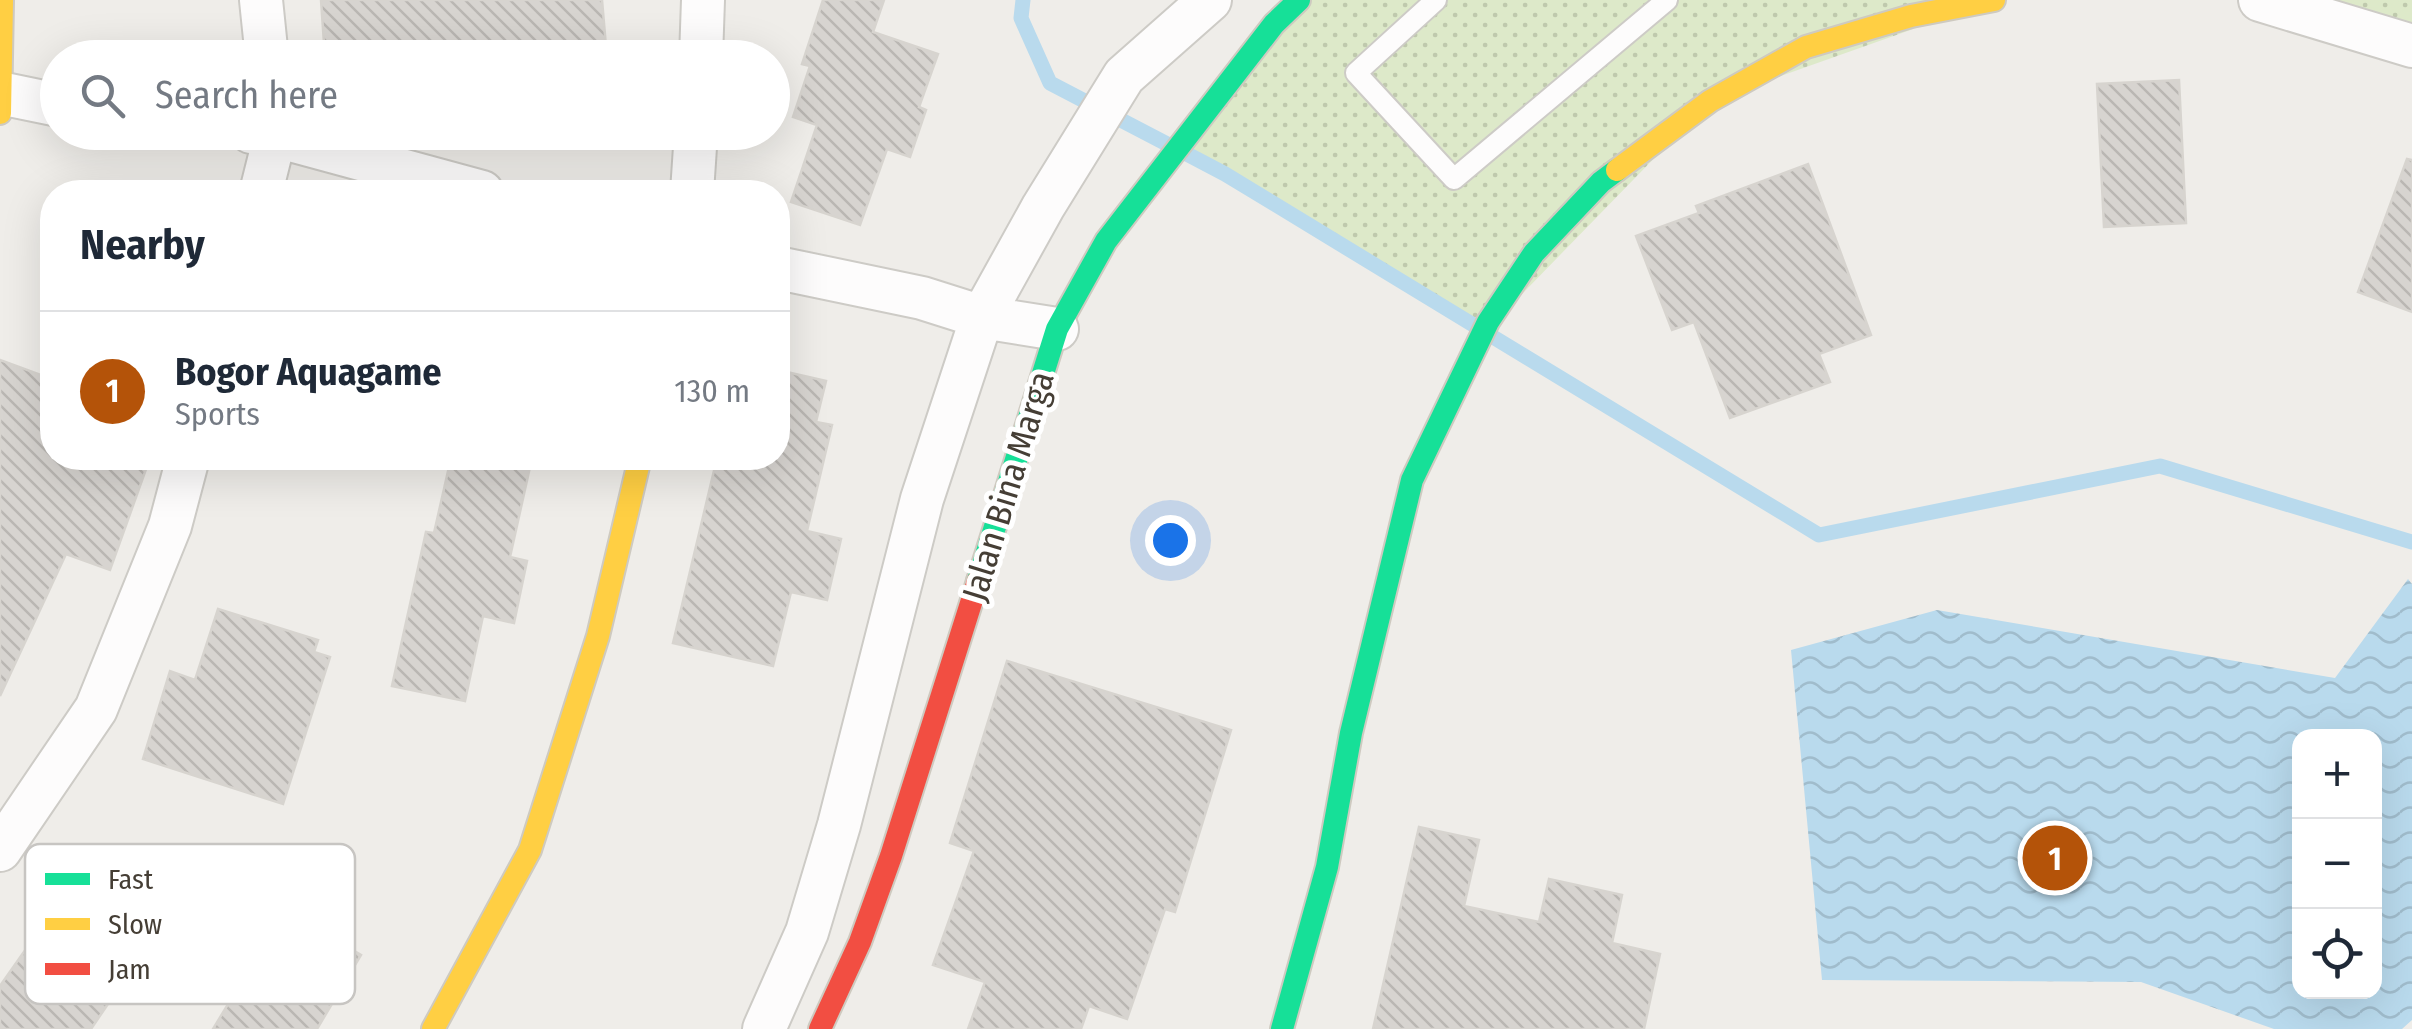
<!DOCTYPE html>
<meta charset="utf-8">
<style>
:root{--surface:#fff;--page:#f6f6f7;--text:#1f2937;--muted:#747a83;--line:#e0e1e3;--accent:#b45309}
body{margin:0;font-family:"Fira Sans Condensed",sans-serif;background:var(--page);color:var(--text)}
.controls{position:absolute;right:30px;bottom:30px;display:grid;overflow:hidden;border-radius:20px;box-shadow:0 10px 40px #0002}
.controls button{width:90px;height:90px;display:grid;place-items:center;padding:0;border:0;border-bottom:2px solid var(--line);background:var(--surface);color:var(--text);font:50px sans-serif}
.you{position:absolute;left:1170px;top:540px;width:35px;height:35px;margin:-25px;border:8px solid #fff;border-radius:50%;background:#1a73e8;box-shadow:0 0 0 15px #1a73e833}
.badge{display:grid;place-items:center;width:65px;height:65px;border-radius:50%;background:var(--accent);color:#fff;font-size:32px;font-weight:700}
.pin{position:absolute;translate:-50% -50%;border:5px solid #fff;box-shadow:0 2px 10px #0006}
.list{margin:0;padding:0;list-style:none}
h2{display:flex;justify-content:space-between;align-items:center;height:130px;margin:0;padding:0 40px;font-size:42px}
h2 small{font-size:32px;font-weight:400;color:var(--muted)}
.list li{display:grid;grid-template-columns:65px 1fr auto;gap:30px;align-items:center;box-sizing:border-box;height:160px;padding:0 40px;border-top:2px solid var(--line)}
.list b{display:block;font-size:38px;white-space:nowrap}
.list p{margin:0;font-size:32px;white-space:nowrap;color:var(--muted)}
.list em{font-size:32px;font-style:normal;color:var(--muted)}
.icon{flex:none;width:55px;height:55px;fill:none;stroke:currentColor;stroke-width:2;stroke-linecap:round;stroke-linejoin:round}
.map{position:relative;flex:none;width:2412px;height:1029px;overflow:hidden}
.search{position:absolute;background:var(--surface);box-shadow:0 10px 40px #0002;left:40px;top:40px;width:750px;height:110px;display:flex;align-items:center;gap:25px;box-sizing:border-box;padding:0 35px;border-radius:55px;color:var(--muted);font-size:38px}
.panel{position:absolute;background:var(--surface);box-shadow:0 10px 40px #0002;left:40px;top:180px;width:750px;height:290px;border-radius:40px}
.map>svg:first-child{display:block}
.grass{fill:url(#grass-dots)}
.water{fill:url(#water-waves);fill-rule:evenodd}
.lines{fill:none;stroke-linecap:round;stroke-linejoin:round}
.stream{stroke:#b9daed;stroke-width:15}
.building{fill:url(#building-back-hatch);stroke:#d7d4cf;stroke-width:2.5}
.lane-casing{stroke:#cdcbc6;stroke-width:24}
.street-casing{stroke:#cdcbc6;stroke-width:46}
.fast-casing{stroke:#cecac0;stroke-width:26}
.slow-casing{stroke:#cecac0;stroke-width:26}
.jam-casing{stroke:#cecac0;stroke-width:26}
.lane{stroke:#fdfcfc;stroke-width:20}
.street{stroke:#fdfcfc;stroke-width:42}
.fast{stroke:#16e098;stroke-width:22}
.slow{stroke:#ffcf43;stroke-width:22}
.jam{stroke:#f24e42;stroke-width:22}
.labels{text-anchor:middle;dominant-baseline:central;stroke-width:10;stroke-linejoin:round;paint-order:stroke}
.street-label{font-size:35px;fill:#453e35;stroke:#fff}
.key{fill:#fff;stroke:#c7c5c2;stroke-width:2.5}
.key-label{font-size:28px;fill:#453e35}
</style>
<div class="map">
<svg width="2412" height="1029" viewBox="0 0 2412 1029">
<defs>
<pattern id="grass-dots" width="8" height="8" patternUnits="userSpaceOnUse" patternTransform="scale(2.5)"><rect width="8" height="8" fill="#dde9c9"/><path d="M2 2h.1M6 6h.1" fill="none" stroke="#bfc9ad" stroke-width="1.8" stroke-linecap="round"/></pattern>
<pattern id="water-waves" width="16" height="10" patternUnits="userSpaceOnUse" patternTransform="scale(2.5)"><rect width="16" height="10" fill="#b9daed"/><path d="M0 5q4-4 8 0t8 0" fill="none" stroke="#a0bccc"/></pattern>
<pattern id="building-back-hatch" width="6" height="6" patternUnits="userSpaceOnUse" patternTransform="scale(2.5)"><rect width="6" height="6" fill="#d7d4d0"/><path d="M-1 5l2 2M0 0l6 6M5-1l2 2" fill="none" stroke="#bab7b3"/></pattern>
</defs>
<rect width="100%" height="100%" fill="#efede9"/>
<!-- grass -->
<path class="grass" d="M1299,0H1995L1710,101L1484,333L1182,151Z
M2260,0H2412V46Z"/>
<!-- water -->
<path class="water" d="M2408,579L2412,584V1020L2402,1029H2274L2141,982L1822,980L1791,650L1937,610L2335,678ZM2300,736H2374V992H2300Z"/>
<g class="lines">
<!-- stream -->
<path class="stream" d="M1023,0L1021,18L1050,83L1167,144
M1187,154L1225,174L1819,535L2160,466L2412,542"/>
</g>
<!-- building -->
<path class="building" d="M321,0H602L607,58H325Z
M823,0H884L873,32L938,54L919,107L926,110L910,157L887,149L860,225L791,202L817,125L793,117L810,66L802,64Z
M2179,80L2186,223L2104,227L2097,84Z
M2407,159L2412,160V312L2358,292Z
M1808,164L1871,335L1819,354L1830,382L1730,418L1694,322L1672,330L1636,236L1699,213L1696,206Z
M0,360L52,379V458H150L110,570L66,554L0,696Z
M778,370L826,381L816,422L832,425L807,531L841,539L827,600L791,592L773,666L673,643L717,458H778Z
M451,458H532L510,557L527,561L514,623L483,616L465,701L392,686L426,532L434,533Z
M218,609L318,640L314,652L330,657L283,804L143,759L170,671L195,680Z
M1007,661L1231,730L1175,912L1165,909L1127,1019L1089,1006L1081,1029H968L985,982L933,965L974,851L950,843Z
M1419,827L1479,840L1464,906L1539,922L1549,879L1622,895L1612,943L1660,954L1644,1029H1373Z
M285,910L361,955L317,1029H213Z
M33,939L114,995L91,1029H0V986Z"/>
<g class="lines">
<!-- lane casing -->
<g class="lane-casing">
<path id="lane" d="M1436,0L1356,73L1454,179L1667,0"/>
</g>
<!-- street casing -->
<g class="street-casing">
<path id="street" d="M261,0L267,58
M2260,0L2412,46
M701,58L703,0
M0,93L58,105
M251,132L276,136L482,192
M261,192L276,132
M692,192L696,132
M778,268L922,298L982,317L1057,329
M0,850L96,709L170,526L188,458
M764,1029L807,932L839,825L922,499L982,317L1043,207L1124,76L1210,0"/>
</g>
<!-- fast casing -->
<g class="fast-casing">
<path id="fast" d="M978,581L1057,329L1106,241L1274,24L1299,0
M1282,1029L1327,867L1351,733L1412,480L1488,322L1534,253L1601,182L1617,170"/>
</g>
<!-- slow casing -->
<g class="slow-casing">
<path id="slow" d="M0,113L2,0
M1617,170L1710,101L1806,47L1911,16L1994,0
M433,1029L530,850L598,636L640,458"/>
</g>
<!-- jam casing -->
<g class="jam-casing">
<path id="jam" d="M820,1029L860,942L891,856L978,581"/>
</g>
<!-- lane -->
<use href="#lane" class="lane"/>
<!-- street -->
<use href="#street" class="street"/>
<!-- fast -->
<use href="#fast" class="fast"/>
<!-- slow -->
<use href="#slow" class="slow"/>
<!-- jam -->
<use href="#jam" class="jam"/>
</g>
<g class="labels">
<!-- street labels -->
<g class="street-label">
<text transform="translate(1008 486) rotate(-73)">Jalan Bina Marga</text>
</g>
</g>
<!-- legend -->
<rect x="25" y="844" width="330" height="160" rx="15" class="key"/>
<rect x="45" y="873" width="45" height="12" fill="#16e098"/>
<rect x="45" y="918" width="45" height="12" fill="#ffcf43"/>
<rect x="45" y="963" width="45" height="12" fill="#f24e42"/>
<g class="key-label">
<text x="108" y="889">Fast</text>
<text x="108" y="934">Slow</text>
<text x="108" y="979">Jam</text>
</g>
</svg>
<div class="controls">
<button>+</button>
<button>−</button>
<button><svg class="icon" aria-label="locate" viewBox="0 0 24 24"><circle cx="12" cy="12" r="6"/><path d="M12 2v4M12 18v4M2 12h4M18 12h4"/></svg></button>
</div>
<div class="you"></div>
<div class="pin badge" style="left:2055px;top:858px">1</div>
<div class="search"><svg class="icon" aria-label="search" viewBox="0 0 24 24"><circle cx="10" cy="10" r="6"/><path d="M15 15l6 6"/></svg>Search here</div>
<section class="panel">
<h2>Nearby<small></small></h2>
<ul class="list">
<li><span class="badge">1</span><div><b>Bogor Aquagame</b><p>Sports</p></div><em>130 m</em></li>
</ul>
</section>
</div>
